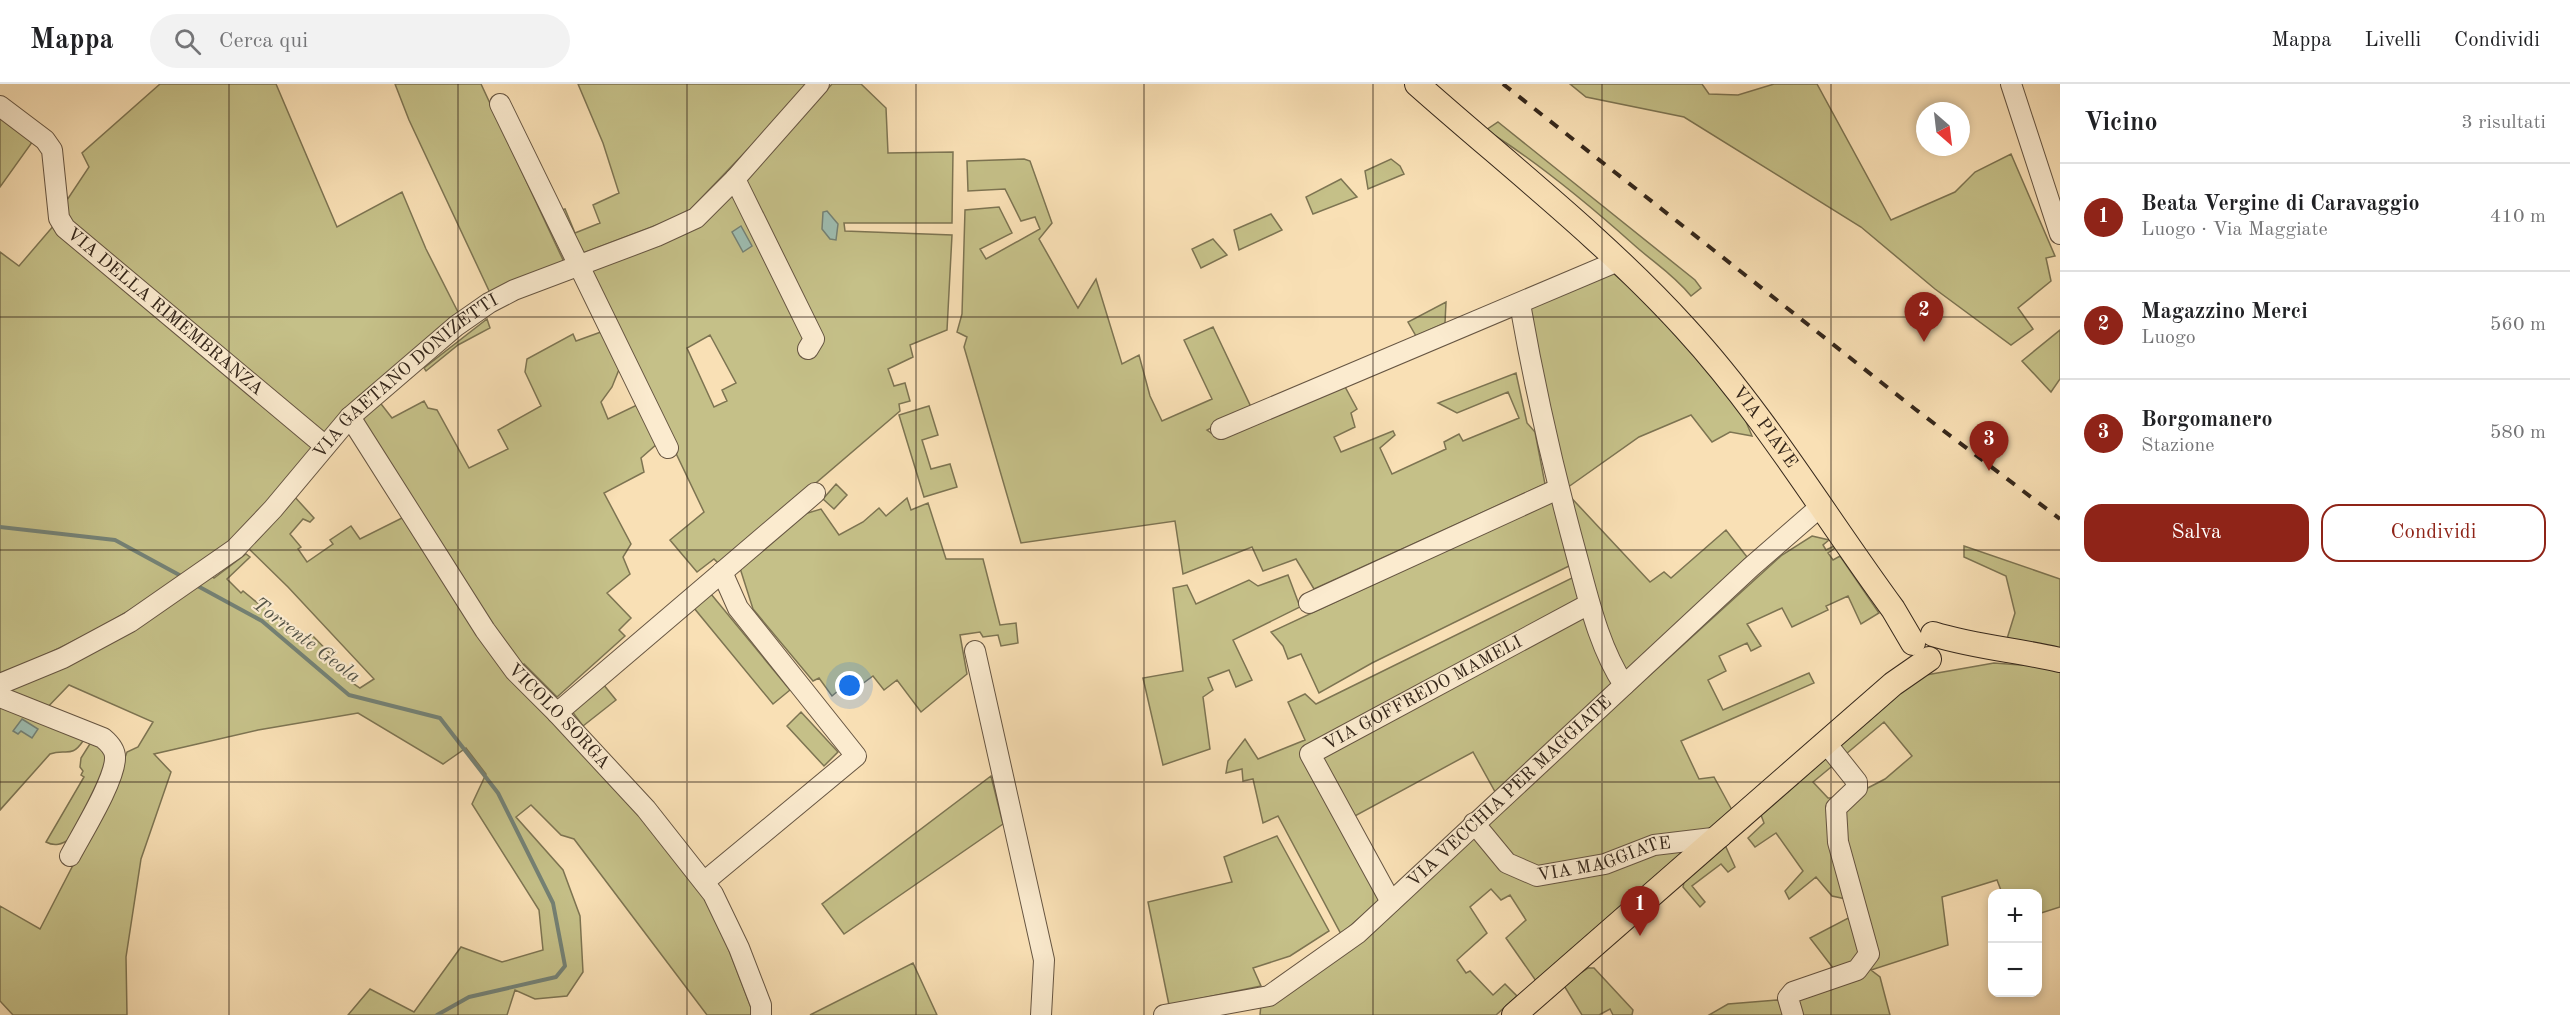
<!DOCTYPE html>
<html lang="it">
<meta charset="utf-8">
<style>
:root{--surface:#fff;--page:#f2f2f2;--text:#202124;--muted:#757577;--line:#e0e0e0;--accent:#8f2418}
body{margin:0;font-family:"Old Standard TT",serif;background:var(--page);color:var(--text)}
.controls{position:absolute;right:18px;bottom:18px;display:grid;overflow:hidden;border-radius:12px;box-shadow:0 3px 9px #0003}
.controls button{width:54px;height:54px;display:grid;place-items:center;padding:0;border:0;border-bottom:2px solid var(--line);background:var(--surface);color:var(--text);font:30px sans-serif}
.compass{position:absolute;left:1916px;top:18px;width:54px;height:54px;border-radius:50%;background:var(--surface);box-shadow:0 3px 9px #0003;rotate:152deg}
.you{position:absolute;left:850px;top:602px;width:21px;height:21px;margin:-15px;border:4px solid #fff;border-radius:50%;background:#1a73e8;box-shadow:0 0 0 9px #1a73e833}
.badge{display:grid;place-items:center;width:39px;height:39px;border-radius:50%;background:var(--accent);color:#fff;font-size:20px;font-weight:700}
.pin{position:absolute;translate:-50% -50px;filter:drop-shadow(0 2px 3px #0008)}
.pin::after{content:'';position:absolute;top:32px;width:21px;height:18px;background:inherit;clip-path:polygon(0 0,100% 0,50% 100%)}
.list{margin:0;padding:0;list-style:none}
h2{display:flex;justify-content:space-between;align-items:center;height:78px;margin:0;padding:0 24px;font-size:26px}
h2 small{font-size:20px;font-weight:400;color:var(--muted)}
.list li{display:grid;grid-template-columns:39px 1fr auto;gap:18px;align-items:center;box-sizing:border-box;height:108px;padding:0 24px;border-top:2px solid var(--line)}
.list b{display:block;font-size:22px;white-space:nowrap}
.list p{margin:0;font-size:20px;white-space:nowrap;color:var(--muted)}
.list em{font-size:20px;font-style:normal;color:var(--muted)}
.actions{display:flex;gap:12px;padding:18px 24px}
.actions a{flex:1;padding:14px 0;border:2px solid var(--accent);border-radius:18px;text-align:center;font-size:21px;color:var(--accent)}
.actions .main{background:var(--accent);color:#fff}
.icon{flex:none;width:33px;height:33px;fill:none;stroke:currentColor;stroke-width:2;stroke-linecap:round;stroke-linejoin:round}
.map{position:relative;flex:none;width:2060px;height:931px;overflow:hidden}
header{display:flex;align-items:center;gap:36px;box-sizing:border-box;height:84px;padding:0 30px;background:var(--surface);border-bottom:2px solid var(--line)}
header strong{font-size:28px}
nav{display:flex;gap:33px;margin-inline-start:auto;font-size:21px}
.search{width:420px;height:54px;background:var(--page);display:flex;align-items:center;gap:15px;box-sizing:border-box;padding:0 21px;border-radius:33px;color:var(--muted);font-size:22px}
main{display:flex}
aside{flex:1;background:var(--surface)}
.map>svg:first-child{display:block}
.green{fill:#c5c088;stroke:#7d7452;stroke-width:1.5;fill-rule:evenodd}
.water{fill:#9ebdb1;stroke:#748175;stroke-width:1.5}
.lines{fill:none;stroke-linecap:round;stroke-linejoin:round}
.stream{stroke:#748175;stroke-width:4}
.minor-casing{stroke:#665542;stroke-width:22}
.major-casing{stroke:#35271b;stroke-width:26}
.minor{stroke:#fbebcf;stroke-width:20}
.major{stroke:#f9e0b5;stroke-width:24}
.rail{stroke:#35271b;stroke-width:4;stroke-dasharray:10 10;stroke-linecap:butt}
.grid{fill:none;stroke:#35271b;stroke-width:1.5;stroke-opacity:0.55}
.labels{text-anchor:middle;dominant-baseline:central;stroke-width:4.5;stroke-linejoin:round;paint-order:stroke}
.street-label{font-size:18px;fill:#35271b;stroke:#fbebcf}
.water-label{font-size:20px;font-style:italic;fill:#545448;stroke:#fbebcf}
</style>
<header>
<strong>Mappa</strong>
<div class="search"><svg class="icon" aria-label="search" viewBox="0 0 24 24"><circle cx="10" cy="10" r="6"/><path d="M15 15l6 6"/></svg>Cerca qui</div>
<nav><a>Mappa</a><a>Livelli</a><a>Condividi</a></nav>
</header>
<main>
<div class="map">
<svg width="2060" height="931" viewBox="0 0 2060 931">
<rect width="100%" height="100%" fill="#f9e0b5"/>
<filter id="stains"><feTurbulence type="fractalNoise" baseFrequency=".00333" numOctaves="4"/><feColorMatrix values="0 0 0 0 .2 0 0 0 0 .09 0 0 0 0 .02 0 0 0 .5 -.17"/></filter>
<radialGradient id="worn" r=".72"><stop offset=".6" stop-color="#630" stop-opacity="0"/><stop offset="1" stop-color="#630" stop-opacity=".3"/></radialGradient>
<!-- green -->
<path class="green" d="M160,0H276L337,143L402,108L426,165L460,232L326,350L65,144V119L89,83L82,69Z
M395,0H481L564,178L491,211L409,36Z
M578,0H810L686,130L583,169L555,128L565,125L575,149L600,139L593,121L619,109L603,59Z
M832,0H861L886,24L888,69L953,68L952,139H844L845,147L952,151L947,246L910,261L913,273L888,285L894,302L905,299L910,317L899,320L900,327L720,481L714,475L697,488L670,456L704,428L587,183L666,156L771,67ZM710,251L736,299L722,306L727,317L714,323L687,264Z
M1570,0H1702L1709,10L1738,11L1774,0H1817L1891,136L1955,108L1975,88L2011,70L2055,172L2046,174L2051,197L2018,224L2033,245L2011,261L1935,205L1861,143L1684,33L1586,13Z
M0,22L38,50L0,103Z
M1498,38L1695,196L1701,204L1691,212C1672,189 1654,179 1633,160C1587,119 1538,78 1486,46Z
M1024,75L1030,77L1052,139L1039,155L1078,224L1096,195L1122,280L1139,271L1150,312L1162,337L1212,315L1184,256L1213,243L1251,323L1207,346L1218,354L1344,301L1357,325L1351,329L1355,343L1334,353L1341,368L1393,347L1395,351L1380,364L1392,390L1446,365L1444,358L1459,350L1463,357L1519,334L1508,308L1457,329L1438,319L1516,289L1527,339L1535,348L1545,400L1314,505L1296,475L1263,487L1252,463L1183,490L1175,437L1021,459L964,263L967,253L957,248L962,230L965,126L999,123L1012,149L980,165L986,175L1040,145L1035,133L1021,137L1005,105L968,107L967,77Z
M1391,75L1400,82L1404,90L1368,105L1365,87Z
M1341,95L1357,113L1313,130L1306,113Z
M1271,130L1282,146L1239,166L1234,146Z
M55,140L313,362C295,385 277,412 256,433C191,495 84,559 0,589V168L19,182Z
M1213,155L1227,171L1201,184L1192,165Z
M1613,189L1655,226L1734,309L1752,352L1730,348L1712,358L1691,331L1639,353L1564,406L1650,498L1664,488L1671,494L1726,446L1747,473L1625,596L1613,577L1560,404L1524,226Z
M1446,218L1445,239L1416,252L1408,238Z
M487,235L490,244L458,261L426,287L424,284Z
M2060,246V295L2051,308L2022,277Z
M601,248L622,278L612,303L601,318L608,335L639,320L658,359L641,374L644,388L604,409L631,460L623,473L630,490L607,509L631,534L619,546L625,552L557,613L524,580L520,583L364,343L363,335L378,316L392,334L424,317L428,324L437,326L469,384L508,365L498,346L541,322L525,288L527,275L573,250L576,257Z
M929,322L938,351L922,356L931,385L950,380L957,403L924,413L899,331Z
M836,400L847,411L834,425L823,415Z
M293,411L314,434L310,438L303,435L290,450L301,463L298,465L307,478L333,460L330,456L351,442L360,455L404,433L710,817L754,931H707L574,755L561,751L531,721L516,733L563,786L580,832L583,888L567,912L535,915L515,906L507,931H348L370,905L414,928L461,863L502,878L543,866L539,826L472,720L486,690L466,664L443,680L358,629L258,646L154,670L171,688L141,775L126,873L127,931H13L0,917V822L40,845L116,698L127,668L138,663L153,638L69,601L43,628L8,615L10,606L210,491L214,494L246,470L250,473L227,495L241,509L243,507L260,521L263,519L300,557L310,549L348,588L344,593L360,604L374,595L288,503L246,462Z
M907,414L911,426L928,419L946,475H983L1000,541L1016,539L1018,559L1001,562L998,551L983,553L980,548L960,551L967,590L921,628L897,596L884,606L873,592L858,603L851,596L832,612L819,594L813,597L753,525L739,481L801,431L821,425L839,451L863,438L879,424L886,432Z
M1552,417L1573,480L1372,579L1319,609L1301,570L1288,575L1283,562L1271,548Z
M1812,452L1829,456L1823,461L1826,466L1834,462L1835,464L1828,469L1833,476L1840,472L1879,529L1861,540L1848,512L1826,522L1828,526L1792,543L1782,524L1747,540L1761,562L1751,567L1747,559L1719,572L1726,587L1708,596L1723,626L1809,589L1814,599L1681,657L1699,695L1714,693L1732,726L1711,746L1592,777L1538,782L1513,773L1485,741L1782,471Z
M1964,462L2060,495V567L2006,558L2015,529L2006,492L1964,473Z
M1288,491L1300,523L1233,556L1252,596L1236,603L1229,586L1208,594L1213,606L1203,613L1210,665L1163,681L1143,594L1183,587L1173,504L1187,501L1196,520L1249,496L1258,502Z
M1576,492L1614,603L1498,713L1473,668L1351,734L1391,806L1341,850L1278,732L1263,739L1253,695L1243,697L1242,685L1226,689L1228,677L1245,655L1258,675L1305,656L1288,618L1305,610L1316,620Z
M711,510L790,606L773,620L694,524Z
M1994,579L2060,584V823L2038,830V810L2002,809L1997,796L1942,813L1948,861L1871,886L1880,893L1890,931H1800L1798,922L1800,912L1874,874L1840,725L1860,708L1885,695L1912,672L1884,638L1846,670L1838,660L1904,604L1926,591Z
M603,600L616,616L583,642L571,626Z
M0,620L82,653L83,657C71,675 66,664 50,670L0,726Z
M801,628L838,668L824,682L787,642Z
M93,655L104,660L109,681L70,755C62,760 55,763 46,758L84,693L81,691L83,687L80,683L81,674Z
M1828,671L1836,679L1813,698L1828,714H1837L1846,815L1832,812L1816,793L1789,815L1785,807L1803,787L1776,749L1755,763L1748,754L1764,739L1761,731Z
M991,692L1003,740L844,850L822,820Z
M1475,748L1535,797L1700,757L1536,897L1506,854L1526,836L1510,811L1501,816L1491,805L1470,823L1487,849L1457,876L1466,889L1470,887L1493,911L1505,900L1517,912L1496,931H1260L1261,920Z
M1277,752L1329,847L1290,872L1253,884L1261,902L1169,921L1148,818L1232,798L1224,773Z
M1725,761L1735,783L1728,788L1721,780L1692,802L1705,818L1700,823L1683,803L1684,798Z
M1854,831L1863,865L1853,880L1833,884L1810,854Z
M913,879L937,931H810Z
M1588,884H1594L1633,926L1632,931H1613L1610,925L1599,931H1582L1563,900Z
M1777,916L1782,917L1786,931H1709L1728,920Z"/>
<!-- water -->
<path class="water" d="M827,127L838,140L836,156L830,155L822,145L823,128Z
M741,142L752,162L743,168L732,148Z
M22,635L38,645L32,654L21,647L18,650L13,647Z"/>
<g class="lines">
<!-- stream -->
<path class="stream" d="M0,443L115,456L183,493
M194,500L262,537L349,611L440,634L498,709L553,819L565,882L556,893L469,913L437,931"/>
<!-- minor casing -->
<g class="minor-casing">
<g id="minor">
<path d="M2011,0L2060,150"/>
<path d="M500,20L668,364"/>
<path id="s1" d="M0,22L45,56L52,66L59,134L65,144L324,361"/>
<path d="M735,95L814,255L808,265"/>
<path d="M1520,220C1535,305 1554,389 1577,473C1589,517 1599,563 1624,601"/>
<path id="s2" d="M350,333L485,546L515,587L557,629L646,725L713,810L739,864L761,921V931"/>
<path d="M1221,345L1618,177"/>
<path d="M1309,519L1558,405"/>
<path d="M975,567L1044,876L1041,931"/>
<path id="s3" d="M0,600L63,574L130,538L235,465L273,425L350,333L456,242L489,219L514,206L657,152L696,134L735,95L819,0"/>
<path d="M0,613L103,654C109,659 115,665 115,673C116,695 81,751 70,772"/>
<path d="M557,629L815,409"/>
<path id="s4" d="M1474,739L1507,779L1537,792L1605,780L1654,761L1721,753"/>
<path d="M704,798L856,672L738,524L722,488"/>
<path id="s5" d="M1391,818L1310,670L1589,520"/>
<path id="s6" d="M1164,931L1269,912L1358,849L1751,483L1820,423"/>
<path d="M1793,931L1788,914L1793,908L1857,886L1869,870L1838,758L1836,724L1857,704V698L1826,659"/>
</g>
</g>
<!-- major casing -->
<g class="major-casing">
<g id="major">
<path id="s7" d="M1417,0C1506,79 1605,156 1685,244C1764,330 1824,431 1893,525L1913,559"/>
<path d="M1933,550C1975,563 2017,566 2060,576"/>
<path d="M1514,931L1893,600L1929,575"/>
</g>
</g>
<!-- minor -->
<use href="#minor" class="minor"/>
<!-- major -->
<use href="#major" class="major"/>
<!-- rail -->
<path class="rail" d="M1503,0L1915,325L2060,435"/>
</g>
<!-- grid -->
<path class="grid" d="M229,0V931M458,0V931M687,0V931M916,0V931M1144,0V931M1373,0V931M1602,0V931M1831,0V931M0,233H2060M0,466H2060M0,698H2060"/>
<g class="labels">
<!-- street labels -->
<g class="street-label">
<text stroke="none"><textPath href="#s1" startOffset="279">VIA DELLA RIMEMBRANZA</textPath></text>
<text stroke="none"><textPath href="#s3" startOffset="516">VIA GAETANO DONIZETTI</textPath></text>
<text stroke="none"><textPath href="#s7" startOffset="490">VIA PIAVE</textPath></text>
<text stroke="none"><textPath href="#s5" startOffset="297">VIA GOFFREDO MAMELI</textPath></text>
<text stroke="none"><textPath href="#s2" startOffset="366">VICOLO SORGA</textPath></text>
<text stroke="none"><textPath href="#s6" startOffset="423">VIA VECCHIA PER MAGGIATE</textPath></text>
<text stroke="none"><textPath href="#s4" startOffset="154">VIA MAGGIATE</textPath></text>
</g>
<!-- water labels -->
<g class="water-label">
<text transform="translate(306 557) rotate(37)">Torrente Geola</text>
</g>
</g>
<rect width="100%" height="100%" filter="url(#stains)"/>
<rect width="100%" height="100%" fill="url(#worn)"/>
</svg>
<div class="controls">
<button>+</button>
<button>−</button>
</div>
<svg class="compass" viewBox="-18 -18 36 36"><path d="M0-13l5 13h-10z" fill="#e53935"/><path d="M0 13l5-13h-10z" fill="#757577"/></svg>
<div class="you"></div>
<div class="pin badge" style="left:1640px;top:852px">1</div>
<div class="pin badge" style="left:1924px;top:258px">2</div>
<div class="pin badge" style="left:1989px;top:387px">3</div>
</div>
<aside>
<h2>Vicino<small>3 risultati</small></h2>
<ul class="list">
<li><span class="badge">1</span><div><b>Beata Vergine di Caravaggio</b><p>Luogo · Via Maggiate</p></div><em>410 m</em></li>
<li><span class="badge">2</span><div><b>Magazzino Merci</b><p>Luogo</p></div><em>560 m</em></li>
<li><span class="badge">3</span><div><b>Borgomanero</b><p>Stazione</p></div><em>580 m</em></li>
</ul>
<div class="actions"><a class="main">Salva</a><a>Condividi</a></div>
</aside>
</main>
